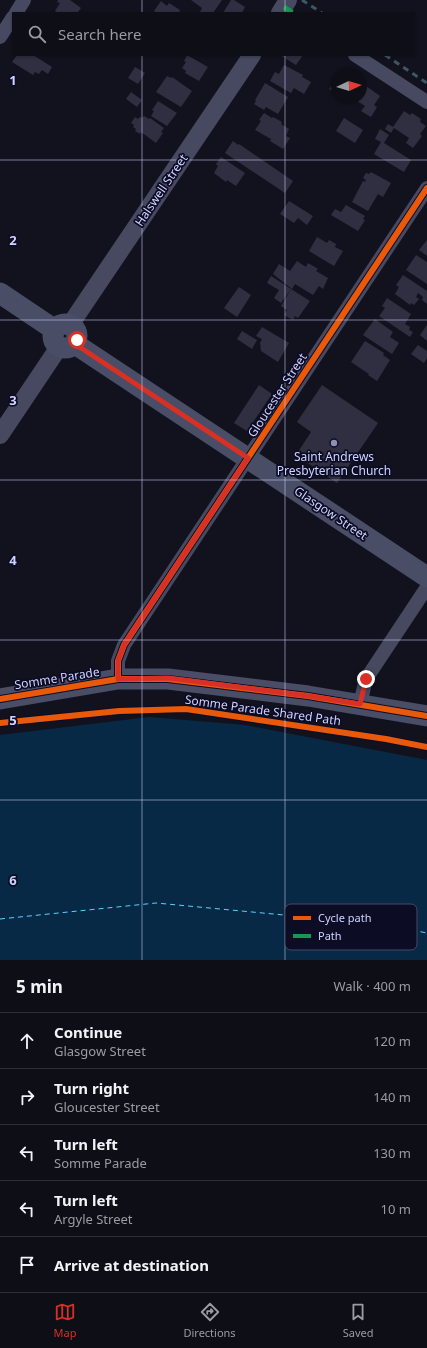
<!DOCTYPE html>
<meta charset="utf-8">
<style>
:root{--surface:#0e0e17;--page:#1c1c24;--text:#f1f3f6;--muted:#9b9ca1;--line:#2e2e36;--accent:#d93025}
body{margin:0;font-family:"Noto Sans",sans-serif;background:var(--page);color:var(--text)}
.compass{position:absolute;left:331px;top:68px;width:36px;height:36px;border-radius:50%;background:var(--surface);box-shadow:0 1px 3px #0004;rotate:86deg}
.stop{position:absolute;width:12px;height:12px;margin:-9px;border:3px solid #d93025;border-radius:50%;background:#fff}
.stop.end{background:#d93025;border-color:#fff;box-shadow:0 1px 4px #0008}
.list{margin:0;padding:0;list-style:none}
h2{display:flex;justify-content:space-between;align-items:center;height:52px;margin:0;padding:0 16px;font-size:17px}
h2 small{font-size:13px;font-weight:400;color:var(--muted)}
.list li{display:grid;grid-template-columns:26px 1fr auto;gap:12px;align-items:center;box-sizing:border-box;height:56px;padding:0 16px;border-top:1px solid var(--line)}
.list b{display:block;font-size:15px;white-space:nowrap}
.list p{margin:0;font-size:13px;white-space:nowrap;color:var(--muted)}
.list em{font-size:13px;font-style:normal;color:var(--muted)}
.icon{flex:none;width:22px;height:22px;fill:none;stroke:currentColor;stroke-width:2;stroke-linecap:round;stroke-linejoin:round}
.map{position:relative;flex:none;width:427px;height:960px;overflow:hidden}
.search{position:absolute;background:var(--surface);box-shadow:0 1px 3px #0004;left:12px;right:12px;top:12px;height:44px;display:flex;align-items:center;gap:10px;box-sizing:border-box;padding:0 14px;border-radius:0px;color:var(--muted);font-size:15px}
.sheet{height:332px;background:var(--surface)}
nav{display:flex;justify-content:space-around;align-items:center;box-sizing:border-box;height:56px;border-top:1px solid var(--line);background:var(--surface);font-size:11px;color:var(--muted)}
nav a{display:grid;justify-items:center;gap:2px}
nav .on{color:var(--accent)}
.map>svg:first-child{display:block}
.water{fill:#082945}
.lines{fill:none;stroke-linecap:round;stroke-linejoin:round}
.ferry{stroke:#5ed2ff;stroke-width:1;stroke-dasharray:5 4;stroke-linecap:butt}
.building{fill:#302f41}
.minor{stroke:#464960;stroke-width:14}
.tertiary{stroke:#464960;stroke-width:18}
.secondary{stroke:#494e66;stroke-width:21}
.rail{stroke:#3c5865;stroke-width:3;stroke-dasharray:6 5;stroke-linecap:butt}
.quiet{stroke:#139951;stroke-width:5;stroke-dasharray:10 5;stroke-linecap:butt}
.cycleway-casing{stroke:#0c0c25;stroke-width:8}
.cycleway{stroke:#e8590c;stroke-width:6}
.route{stroke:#d93025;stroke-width:5}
.grid{fill:none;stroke:#d0d3ff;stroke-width:1;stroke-opacity:0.55}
.poi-dot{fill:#8e8fb1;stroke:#0c0c25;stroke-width:1.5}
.labels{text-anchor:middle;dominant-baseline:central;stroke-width:3.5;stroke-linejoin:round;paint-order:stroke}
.street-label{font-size:12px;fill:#d0d3ff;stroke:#0c0c25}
.poi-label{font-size:12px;fill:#d0d3ff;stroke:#0c0c25}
.key{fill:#0c0c25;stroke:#474866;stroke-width:1}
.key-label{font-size:11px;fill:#d0d3ff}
.grid-label{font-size:13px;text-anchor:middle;font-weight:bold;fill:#d0d3ff;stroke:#0c0c25;stroke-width:3.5;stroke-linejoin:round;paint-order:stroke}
</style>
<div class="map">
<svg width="427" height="960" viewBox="0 0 427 960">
<rect width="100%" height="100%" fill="#12121f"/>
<!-- water -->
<path class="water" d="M149,717L245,725L427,760V960H0V735Z"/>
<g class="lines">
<!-- ferry -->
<path class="ferry" d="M0,919L156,903L380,924L427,933"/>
</g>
<!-- building -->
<path class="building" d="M58,0H70L81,8L78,12L81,13H58L55,11L60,3L57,2Z
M191,0H222L213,13H201L200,12L202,8Z
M231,0H234L245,7L242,13H223Z
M161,1L167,6L169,3L180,10L179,13H157L154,11Z
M17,55H33L52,67L48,74L42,70L39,74L35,72L33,75L12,62Z
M187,55L208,67L199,81L185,73L186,71L182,68L186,62L184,61Z
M280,55H303L296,65Z
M284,65L303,75L302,77L311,82L304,94L294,88L291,93L270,81L275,72L279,74Z
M135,67L145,73L138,84L128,78Z
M167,76L171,78L172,77L192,91L181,107L156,92Z
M337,76V94L329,89Z
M265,83L288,97L278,114L266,107L264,110L254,104L256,101L255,100Z
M366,86L380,96L374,105L377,107L371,117L361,111L365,106L356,100L357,98H361V93Z
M131,92L142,100L137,107L126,99Z
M158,101L177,113L167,126L151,116L154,111L152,110Z
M404,111L410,115L412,113L421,119L420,122L426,126L420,134L422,136L413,148L406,143L409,138L394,128L391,133L385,129L388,124L393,127Z
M264,113L272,118L273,117L282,122L281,124L289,129L286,136L290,138L283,149L270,141L271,139L255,130L261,121L259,120Z
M144,116L149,119L150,118L164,128L161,132L163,133L156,143L141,132L140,134L135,131L136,129L133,127L134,125L131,123L135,117L138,119L140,117L142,118Z
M344,118L363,130L355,143L336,131Z
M380,129L389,135L384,143L411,160L404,172L374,154L381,142L375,139Z
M233,141L238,145L239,144L293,181L285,193L225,153Z
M221,157L245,173L236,186L227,180L226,182L214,173L218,166L216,164Z
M371,172L391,183L383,197L378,194L368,211L352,202L363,181L365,182L366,180L363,178L366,173L369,174Z
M289,201L313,216L307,225L298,218L294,223L280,214Z
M346,205L365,216L363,219L365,220L358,231L331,215L335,209L341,212Z
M317,237L327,243L329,240L336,244L335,247L343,251L334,266L309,251Z
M427,240V256L419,250Z
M416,255L427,262V284L406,270Z
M297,261L306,267L308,263L318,269L316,271L328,278L323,289L319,286L313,295L295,284L292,289L273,274L279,264L290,271Z
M403,275L427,291V304L422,300L423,297L418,293L416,297L419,299L414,305L411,303L410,305L395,294L399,287L396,285Z
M271,276L291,289L281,303L274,298L279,290L267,283Z
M239,287L251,295L237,317L224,308Z
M291,289L310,301L298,318L295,316L293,320L284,315L287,310L281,306Z
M387,298L411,314L405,324L410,327L409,330L413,332L410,337L379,316L385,308L382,306Z
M375,319L393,332L390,337L399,343L392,354L363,335Z
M427,325V341L420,335Z
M262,327L289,343L278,362L261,351L260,343L262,339L256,336Z
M242,331L257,340L252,349L237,339Z
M365,341L384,353L383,355L390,360L377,381L368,375L369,374L351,362Z
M418,345L427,351V358L424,363L411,354Z
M259,385L272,394L247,431L234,423Z
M322,385L378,423L337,483L296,455L311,432L297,422Z"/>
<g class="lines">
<!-- minor -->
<path class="minor" d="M16,13L24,0
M0,37L13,17
M355,55L427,102
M118,679V661L124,645L427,188
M360,704L366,679L427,587"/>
<!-- tertiary -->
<path class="tertiary" d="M280,13L288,0
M70,325L252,55
M0,435L59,347"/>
<!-- secondary -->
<path class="secondary" d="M0,293L55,330
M53 336a12 12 0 1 1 24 0a12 12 0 1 1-24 0Z
M75,344L427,577
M0,699L118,679H168L308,696L427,716"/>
<!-- rail -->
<path class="rail" d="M302,0L322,13
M385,55L427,83"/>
<!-- quiet -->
<path class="quiet" d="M284,7L293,13"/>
<!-- cycleway casing -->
<g class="cycleway-casing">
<path id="cycleway" d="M118,679V661L124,645L427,188
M0,699L118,679H168L308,696L427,716
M0,723L119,711L186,709L386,739L427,747"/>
</g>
<!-- cycleway -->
<use href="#cycleway" class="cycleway"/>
</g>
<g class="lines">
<!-- route -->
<path class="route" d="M77,340L75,344L248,458L124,645L118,661V679L168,678L308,696L360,704L366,679"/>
</g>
<!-- grid -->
<path class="grid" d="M142,0V13M285,0V13M142,55V960M285,55V960M0,160H427M0,320H427M0,480H427M0,640H427M0,800H427"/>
<!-- markers -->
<circle class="poi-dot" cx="334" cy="443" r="4"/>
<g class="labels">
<!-- street labels -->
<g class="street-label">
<text transform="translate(161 190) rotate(-56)">Halswell Street</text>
<text transform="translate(277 395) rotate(-57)">Gloucester Street</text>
<text transform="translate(331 513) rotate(34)">Glasgow Street</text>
<text transform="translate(57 678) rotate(-9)">Somme Parade</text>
<text transform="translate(263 710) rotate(8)">Somme Parade Shared Path</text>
</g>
<!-- poi labels -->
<g class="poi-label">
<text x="334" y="456">Saint Andrews<tspan x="334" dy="14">Presbyterian Church</tspan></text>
</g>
</g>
<!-- legend -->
<rect x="285" y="904" width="132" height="46" rx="6" class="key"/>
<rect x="293" y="916" width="18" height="4" fill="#e8590c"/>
<rect x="293" y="934" width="18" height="4" fill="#139951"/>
<g class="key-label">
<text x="318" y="922">Cycle path</text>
<text x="318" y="940">Path</text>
</g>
<g class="grid-label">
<text x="13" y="85">1</text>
<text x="13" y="245">2</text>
<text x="13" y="405">3</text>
<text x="13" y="565">4</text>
<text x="13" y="725">5</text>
<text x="13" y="885">6</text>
</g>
</svg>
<svg class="compass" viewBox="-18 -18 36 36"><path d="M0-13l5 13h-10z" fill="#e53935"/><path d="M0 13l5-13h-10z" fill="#9b9ca1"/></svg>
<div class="stop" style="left:77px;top:340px"></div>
<div class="stop end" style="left:366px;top:679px"></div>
<div class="search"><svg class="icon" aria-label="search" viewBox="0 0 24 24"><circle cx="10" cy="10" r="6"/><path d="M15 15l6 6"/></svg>Search here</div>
</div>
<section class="sheet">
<h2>5 min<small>Walk · 400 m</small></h2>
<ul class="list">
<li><svg class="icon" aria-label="ahead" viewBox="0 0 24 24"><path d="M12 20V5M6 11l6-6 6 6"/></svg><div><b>Continue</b><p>Glasgow Street</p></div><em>120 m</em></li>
<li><svg class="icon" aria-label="right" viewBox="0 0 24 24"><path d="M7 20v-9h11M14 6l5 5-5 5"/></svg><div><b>Turn right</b><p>Gloucester Street</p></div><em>140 m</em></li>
<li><svg class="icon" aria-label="left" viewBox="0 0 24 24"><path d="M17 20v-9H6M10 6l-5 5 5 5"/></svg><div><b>Turn left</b><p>Somme Parade</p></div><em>130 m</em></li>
<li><svg class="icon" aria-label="left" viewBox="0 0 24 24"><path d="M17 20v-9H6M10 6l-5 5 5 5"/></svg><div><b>Turn left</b><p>Argyle Street</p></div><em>10 m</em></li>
<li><svg class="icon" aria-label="arrive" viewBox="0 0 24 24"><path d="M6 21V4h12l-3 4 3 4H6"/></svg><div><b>Arrive at destination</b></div></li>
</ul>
</section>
<nav>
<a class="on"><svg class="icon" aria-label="map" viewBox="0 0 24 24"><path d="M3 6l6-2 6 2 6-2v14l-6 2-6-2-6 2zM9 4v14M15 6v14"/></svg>Map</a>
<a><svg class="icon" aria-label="directions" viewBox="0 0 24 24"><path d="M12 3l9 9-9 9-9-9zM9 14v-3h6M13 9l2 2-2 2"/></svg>Directions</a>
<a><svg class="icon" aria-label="saved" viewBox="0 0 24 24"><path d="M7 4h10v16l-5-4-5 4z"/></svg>Saved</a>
</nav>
